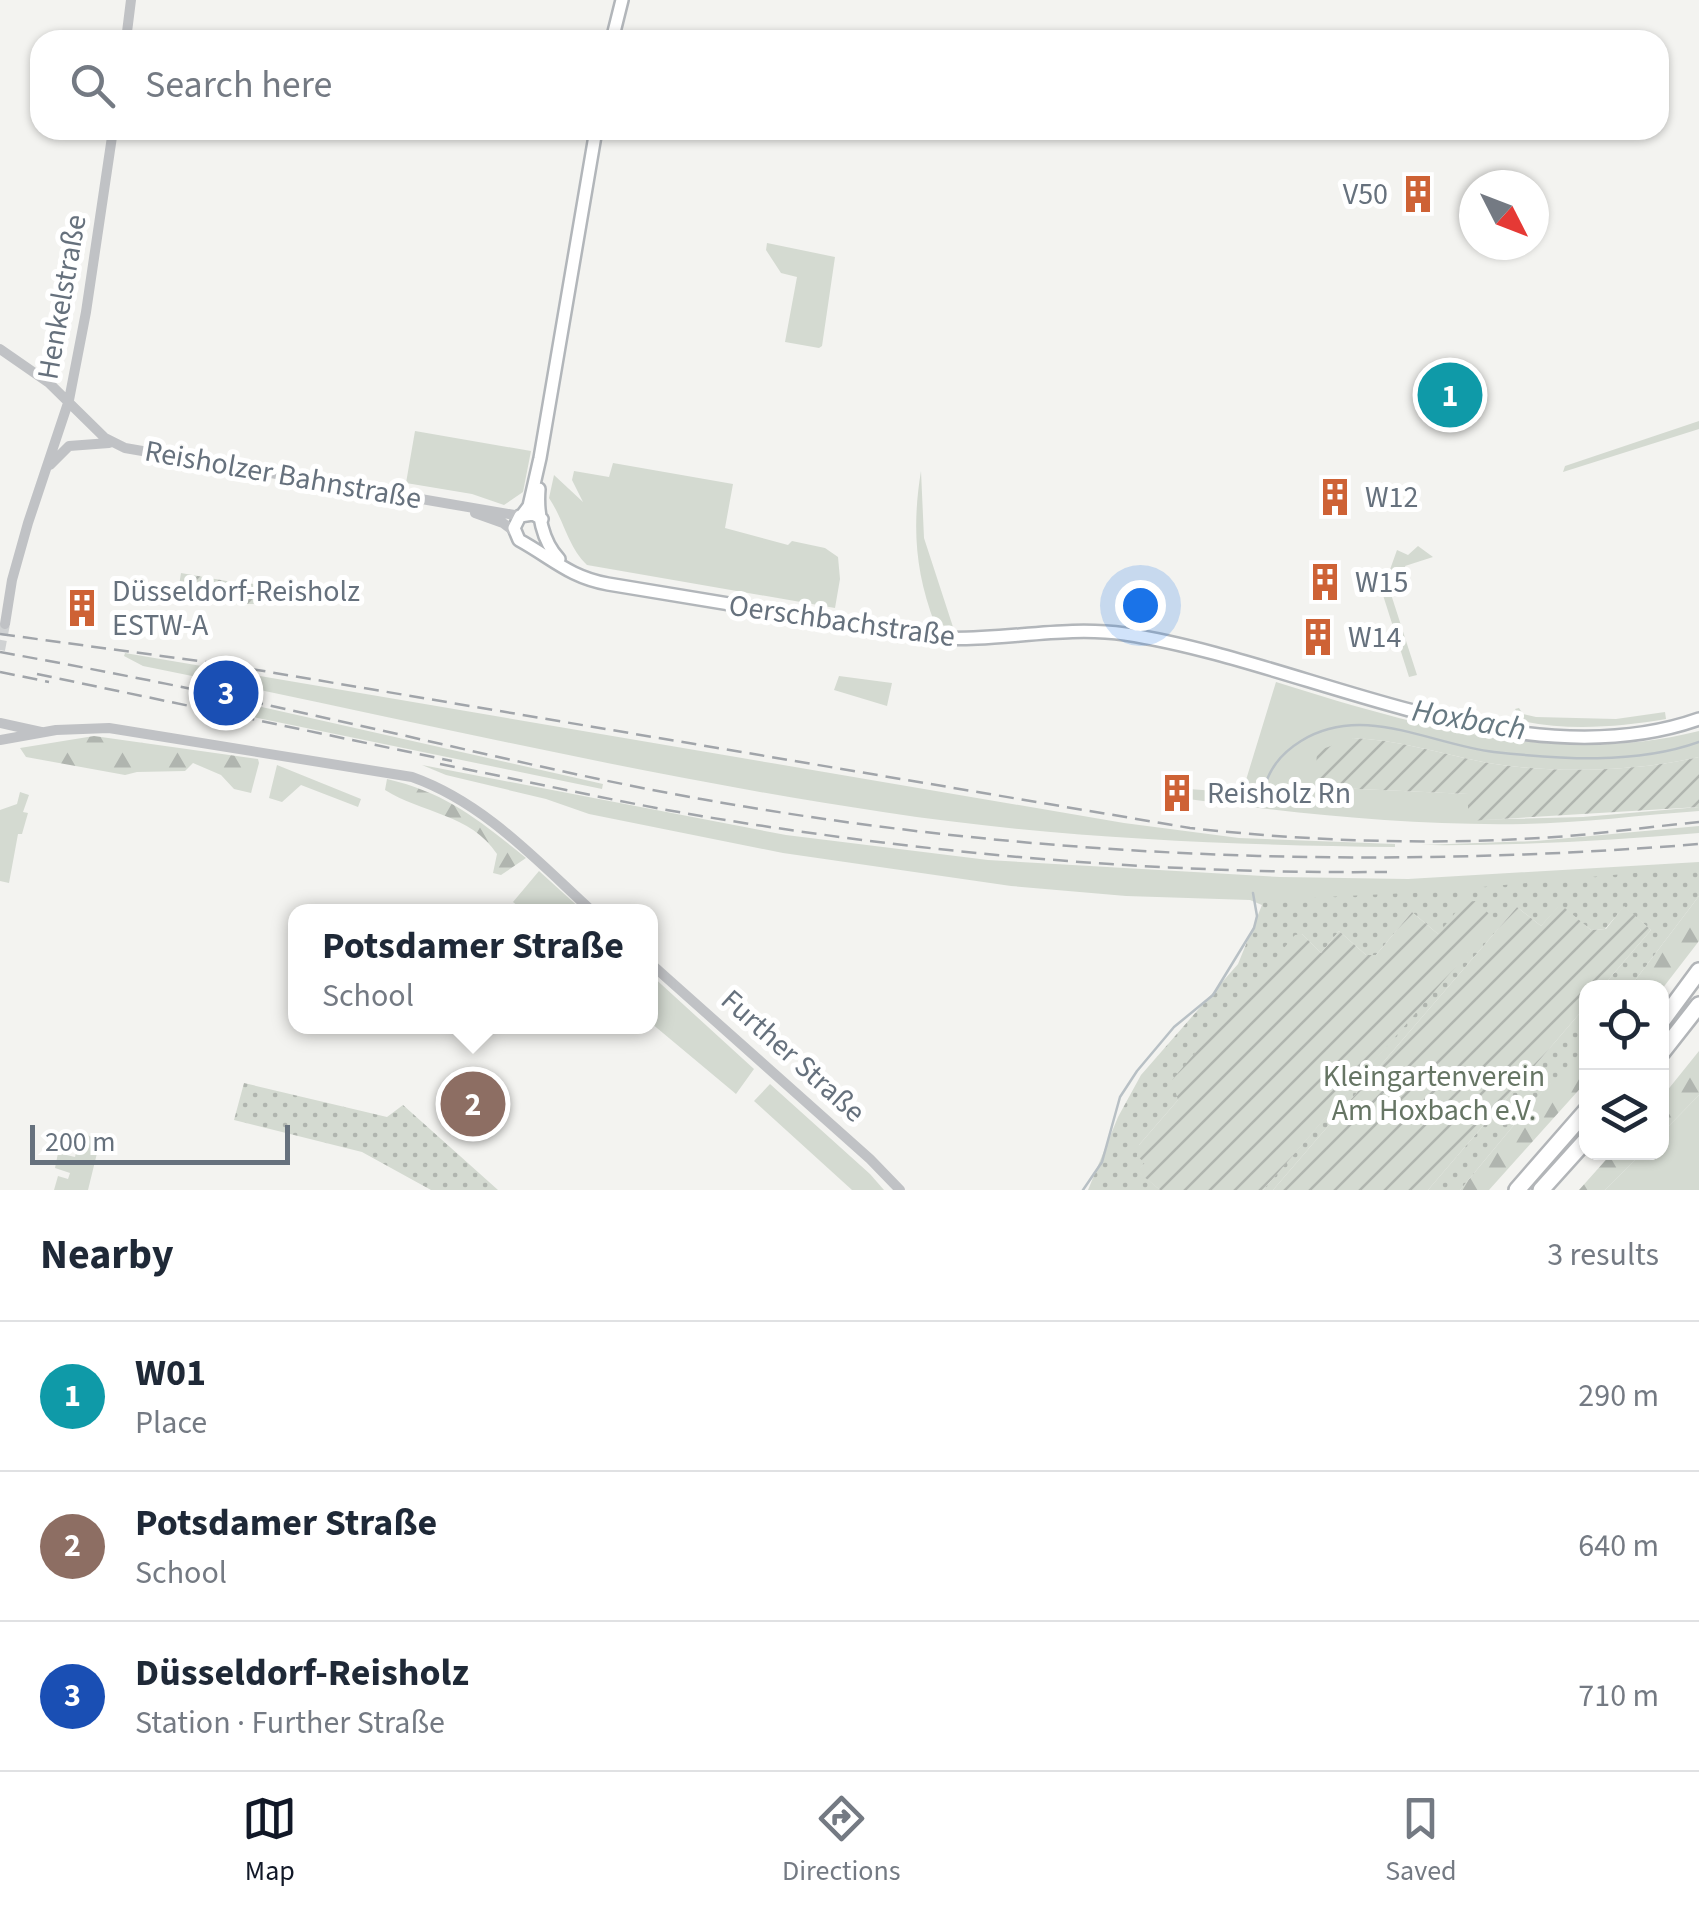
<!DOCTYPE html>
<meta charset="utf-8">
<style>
:root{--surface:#fff;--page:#f6f6f7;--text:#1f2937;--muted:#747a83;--line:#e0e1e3;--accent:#111827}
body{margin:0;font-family:"Source Sans 3",sans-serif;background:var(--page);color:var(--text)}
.controls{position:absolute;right:30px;bottom:30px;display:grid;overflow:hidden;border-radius:20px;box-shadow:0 2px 8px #0004}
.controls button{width:90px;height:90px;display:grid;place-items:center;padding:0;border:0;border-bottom:2px solid var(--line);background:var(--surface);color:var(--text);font:50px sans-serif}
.compass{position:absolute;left:1459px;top:170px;width:90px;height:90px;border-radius:50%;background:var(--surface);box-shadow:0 2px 8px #0004;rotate:132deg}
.scale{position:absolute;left:30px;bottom:25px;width:260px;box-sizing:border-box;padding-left:10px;border:5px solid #66717d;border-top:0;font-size:28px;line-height:35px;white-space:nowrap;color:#66717d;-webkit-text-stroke:8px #fff;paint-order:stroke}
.you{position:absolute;left:1140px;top:605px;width:35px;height:35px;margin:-25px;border:8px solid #fff;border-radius:50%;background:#1a73e8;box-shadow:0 0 0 15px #1a73e833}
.badge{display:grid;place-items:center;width:65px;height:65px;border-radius:50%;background:var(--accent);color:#fff;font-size:32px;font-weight:700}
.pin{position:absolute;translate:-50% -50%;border:5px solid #fff;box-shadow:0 2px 10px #0006}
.popup{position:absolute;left:288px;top:904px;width:370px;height:130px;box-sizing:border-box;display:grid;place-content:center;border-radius:20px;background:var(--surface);filter:drop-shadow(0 2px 8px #0005);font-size:32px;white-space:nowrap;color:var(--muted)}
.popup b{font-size:38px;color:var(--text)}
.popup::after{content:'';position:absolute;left:50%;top:100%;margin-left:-20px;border:20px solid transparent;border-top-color:var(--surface)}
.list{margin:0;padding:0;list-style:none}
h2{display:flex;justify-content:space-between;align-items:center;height:130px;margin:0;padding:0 40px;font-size:42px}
h2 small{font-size:32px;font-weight:400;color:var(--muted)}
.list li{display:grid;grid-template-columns:65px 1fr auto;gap:30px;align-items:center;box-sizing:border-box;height:150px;padding:0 40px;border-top:2px solid var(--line)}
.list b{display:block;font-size:38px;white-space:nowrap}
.list p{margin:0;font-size:32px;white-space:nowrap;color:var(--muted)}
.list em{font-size:32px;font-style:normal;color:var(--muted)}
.icon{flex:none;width:55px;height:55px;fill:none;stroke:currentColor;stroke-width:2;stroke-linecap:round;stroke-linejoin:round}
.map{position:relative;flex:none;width:1699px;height:1190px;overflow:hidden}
.search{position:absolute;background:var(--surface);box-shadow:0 2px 8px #0004;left:30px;right:30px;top:30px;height:110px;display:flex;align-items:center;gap:25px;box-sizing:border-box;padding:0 35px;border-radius:30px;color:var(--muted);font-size:38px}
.sheet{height:580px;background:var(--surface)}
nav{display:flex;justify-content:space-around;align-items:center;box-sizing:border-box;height:140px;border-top:2px solid var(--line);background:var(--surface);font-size:28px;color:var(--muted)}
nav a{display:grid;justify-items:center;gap:5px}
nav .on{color:var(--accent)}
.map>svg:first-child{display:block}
.grass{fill:#d4dad1}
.forest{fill:url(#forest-firs)}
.park{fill:url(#park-dots)}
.garden{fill:url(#garden-furrows)}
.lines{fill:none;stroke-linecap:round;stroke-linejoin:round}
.stream{stroke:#b8c0c5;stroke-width:2.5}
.tertiary-tunnel{stroke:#d0d2d3;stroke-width:10;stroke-dasharray:10 5;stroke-linecap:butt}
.secondary-casing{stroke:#b2b6ba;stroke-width:16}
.motorway-casing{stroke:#b2b5b8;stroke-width:20}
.tertiary{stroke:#c0c2c5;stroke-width:10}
.secondary{stroke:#fff;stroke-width:11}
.motorway{stroke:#fff;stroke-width:15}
.rail{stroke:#a1a5aa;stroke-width:2.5;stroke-dasharray:15 8;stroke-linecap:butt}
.labels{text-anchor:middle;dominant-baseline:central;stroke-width:10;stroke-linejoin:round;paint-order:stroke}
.poi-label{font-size:30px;fill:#66717d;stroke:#fff;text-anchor:start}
.street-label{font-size:30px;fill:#66717d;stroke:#fff}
.park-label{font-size:30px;fill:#667564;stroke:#fff}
.water-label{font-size:32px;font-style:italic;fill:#677982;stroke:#fff}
</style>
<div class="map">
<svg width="1699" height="1190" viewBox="0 0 1699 1190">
<defs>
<pattern id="forest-firs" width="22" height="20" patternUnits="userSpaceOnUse" patternTransform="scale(2.5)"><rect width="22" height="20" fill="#d4dad1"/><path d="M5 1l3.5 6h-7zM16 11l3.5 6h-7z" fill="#b0b5af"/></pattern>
<pattern id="park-dots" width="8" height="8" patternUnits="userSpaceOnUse" patternTransform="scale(2.5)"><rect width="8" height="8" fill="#d4dad1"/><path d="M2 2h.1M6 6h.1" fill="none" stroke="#b0b5af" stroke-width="1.8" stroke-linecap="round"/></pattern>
<pattern id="garden-furrows" width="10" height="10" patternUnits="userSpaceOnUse" patternTransform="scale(2.5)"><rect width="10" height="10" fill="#d4dad1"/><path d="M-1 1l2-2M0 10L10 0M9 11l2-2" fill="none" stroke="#b0b5af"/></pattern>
</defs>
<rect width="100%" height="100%" fill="#f3f3f0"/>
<!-- grass -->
<path class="grass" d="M767,243L835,257L822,346L819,348L785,342L797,277L781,273L766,250Z
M1699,421V429L1563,472L1565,466Z
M415,431L531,451L523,492L504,505L472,494L406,483Z
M613,463L733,484L725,528L788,545L792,541L825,548L838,557L840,579L835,608L587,565C568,547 564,520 549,498L554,475L583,502L572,480L574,471L609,477Z
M921,471L924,538L953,627L935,624C915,572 912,526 921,471Z
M1418,546L1433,557L1405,566L1409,582L1389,588L1417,675L1409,677L1382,592L1397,550L1408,555Z
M125,653L1124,823L1239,838L1395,844V847C1225,845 1052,838 883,812C634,775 390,715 143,666L124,656Z
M839,676L892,683L887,706L834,690Z
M1276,682C1413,725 1556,767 1699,731V757C1635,772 1548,774 1483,762C1439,753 1398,740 1353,738L1316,787L1469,794L1468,820L1583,817L1699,807V811C1641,815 1582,823 1524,824C1412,826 1299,814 1188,799L1189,789L1242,793Z
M231,700L603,784L602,789L229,712Z
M1519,708L1523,714L1536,717L1616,719L1665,712L1666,719C1619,727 1569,731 1522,721L1515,709Z
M277,765L361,799L358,807L301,785L282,802L269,798Z
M422,765L786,835L988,860L1280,877L1408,879L1699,862V871L1298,920L1250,900L1126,896L1011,886L783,853L589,814L546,799L446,775Z
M20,792L29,795L23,812L28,813L22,834H18L9,883L0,881V810L17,804Z
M1699,826V833C1606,841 1514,846 1421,845L1536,841Z
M539,871L583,911H524L513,902Z
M650,974L754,1069L736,1094L651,1023Z
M770,1084L870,1174L884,1190H852L754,1101Z
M1699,1095V1190H1605L1642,1153L1662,1152V1133Z
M81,1132L100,1141L88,1190H54L58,1176L68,1179L70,1173L55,1168L58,1153L75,1157Z"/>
<!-- forest -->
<path class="forest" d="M94,736L258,759L259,763L251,793L234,789L221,775L193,763L185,771L137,772L125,775L26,757L20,748Z
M387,779C447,793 479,820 526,858L501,875L493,873L497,854C471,814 421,813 385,790Z
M1699,896V941L1662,989L1630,987Z
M1586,1044V1082L1489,1190H1460L1533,1102Z
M1699,1051V1095L1662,1133V1097Z
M1612,1153H1642L1605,1190H1579Z"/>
<!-- park -->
<path class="park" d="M1699,867V896L1630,987H1602L1651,930L1624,907L1605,929L1591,930L1560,905L1541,926L1517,907L1273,1190H1263L1495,920L1438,934L1412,912L1376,955H1366L1339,931L1321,953L1302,934L1178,1100L1139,1145L1145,1163L1138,1171L1160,1190H1088L1118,1117L1141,1075L1238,964L1264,900L1428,892Z
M1586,1006V1044L1580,1053L1533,1102L1460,1190H1428Z
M244,1083L387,1117L403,1105L498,1190H431L362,1152L234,1120Z"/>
<!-- garden -->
<path class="garden" d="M181,573L238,583L279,585L275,604H176Z
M1353,738C1398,740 1439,753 1483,762C1548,774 1635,772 1699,757V807L1468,821V794L1315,787L1317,751Z
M1475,901L1496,920L1263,1190H1160L1137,1171L1145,1163L1137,1156L1139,1145L1178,1100L1172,1080L1295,935L1302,934L1321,953L1339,931L1366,955H1376L1412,912L1438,934L1464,902Z
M1560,904L1591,930L1606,929L1624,906L1651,930L1602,987L1586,988V1006L1428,1190H1273L1517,907L1541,926Z"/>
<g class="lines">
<!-- stream -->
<path class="stream" d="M1262,795C1268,770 1280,754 1301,741C1363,703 1429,744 1494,752C1560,759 1635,765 1699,742
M1083,1190L1102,1162L1120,1097L1137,1071L1174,1027L1213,995L1254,928L1257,916L1253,893"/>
<!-- tertiary-tunnel -->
<path class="tertiary-tunnel" d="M0,650L5,624"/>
<!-- secondary casing -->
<g class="secondary-casing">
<path id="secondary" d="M612,40L622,0
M539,489C537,513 542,541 559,559
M523,514L529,506L540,458L596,130
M542,519L533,514L520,516L514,528L519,540C552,558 569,577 608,584L935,638C998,642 1062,625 1125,634C1305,661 1518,783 1699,719"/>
</g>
<!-- motorway casing -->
<g class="motorway-casing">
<path id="motorway" d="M1662,1021L1699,971
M1662,1052L1699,1005
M1517,1190L1586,1111
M1541,1190L1586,1140"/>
</g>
<!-- tertiary -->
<path class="tertiary" d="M126,40L131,0
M0,349L49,383L105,438L125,448L520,516
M50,465L69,446L109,443
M475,513L503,523L515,532
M5,624L12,580L28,523L69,400L86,312L113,130
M0,723L41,732
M0,740L56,730L109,728L412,777C485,803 537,861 593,912
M650,963L870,1159L900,1190"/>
<!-- secondary -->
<use href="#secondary" class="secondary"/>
<!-- motorway -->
<use href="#motorway" class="motorway"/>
<!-- rail -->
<path class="rail" d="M0,634L228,665L1190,828C1306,841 1424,845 1540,838C1593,835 1646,827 1699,822
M0,652C110,672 221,694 330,719C454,746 577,777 701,799C1029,858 1367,871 1699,844
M0,672L49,682
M37,674L452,761
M440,764C527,781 613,801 701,816C927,854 1157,874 1387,872"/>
</g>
<!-- icons -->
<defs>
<g id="building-bare" transform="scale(3)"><path d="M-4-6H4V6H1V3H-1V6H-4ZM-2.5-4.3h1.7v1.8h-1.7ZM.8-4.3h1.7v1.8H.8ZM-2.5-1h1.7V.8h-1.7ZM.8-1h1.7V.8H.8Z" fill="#ce6235" stroke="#fff" stroke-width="2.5" paint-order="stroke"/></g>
</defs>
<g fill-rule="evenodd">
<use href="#building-bare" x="1418" y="194"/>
<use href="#building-bare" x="1335" y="497"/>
<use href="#building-bare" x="1325" y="582"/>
<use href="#building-bare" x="82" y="608"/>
<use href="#building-bare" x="1318" y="637"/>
<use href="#building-bare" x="1177" y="793"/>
</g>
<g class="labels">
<!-- poi labels -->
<g class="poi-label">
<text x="1388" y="194" text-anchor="end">V50</text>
<text x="1365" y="497">W12</text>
<text x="1355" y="582">W15</text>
<text x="112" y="591">Düsseldorf-Reisholz<tspan x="112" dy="34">ESTW-A</tspan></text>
<text x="1348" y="637">W14</text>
<text x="1207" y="793">Reisholz Rn</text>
</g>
<!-- street labels -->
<g class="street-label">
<text transform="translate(62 297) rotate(-80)">Henkelstraße</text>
<text transform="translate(283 475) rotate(10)">Reisholzer Bahnstraße</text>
<text transform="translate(842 621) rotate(8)">Oerschbachstraße</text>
<text transform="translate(793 1056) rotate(42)">Further Straße</text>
</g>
<!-- park labels -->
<g class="park-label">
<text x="1434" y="1076">Kleingartenverein<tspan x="1434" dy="34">Am Hoxbach e.V.</tspan></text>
</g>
<!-- water labels -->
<g class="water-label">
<text transform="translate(1469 720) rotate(10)">Hoxbach</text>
</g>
</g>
</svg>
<div class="controls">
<button><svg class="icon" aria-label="locate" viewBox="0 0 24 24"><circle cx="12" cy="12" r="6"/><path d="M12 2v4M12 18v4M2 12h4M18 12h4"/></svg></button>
<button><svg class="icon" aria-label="layers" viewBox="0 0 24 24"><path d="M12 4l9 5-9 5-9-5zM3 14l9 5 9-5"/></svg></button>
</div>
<svg class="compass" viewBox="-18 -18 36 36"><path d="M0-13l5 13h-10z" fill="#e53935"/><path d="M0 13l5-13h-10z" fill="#747a83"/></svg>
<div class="scale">200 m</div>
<div class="you"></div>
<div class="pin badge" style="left:1450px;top:395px;background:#0f9aa8">1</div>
<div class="pin badge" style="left:473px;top:1104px;background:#8d6e63">2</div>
<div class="popup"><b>Potsdamer Straße</b>School</div>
<div class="pin badge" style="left:226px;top:693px;background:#1a4fb4">3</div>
<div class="search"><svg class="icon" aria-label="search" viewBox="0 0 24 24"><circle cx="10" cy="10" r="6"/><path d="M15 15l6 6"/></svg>Search here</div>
</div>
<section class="sheet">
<h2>Nearby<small>3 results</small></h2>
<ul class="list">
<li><span class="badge" style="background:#0f9aa8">1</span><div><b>W01</b><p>Place</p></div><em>290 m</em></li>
<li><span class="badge" style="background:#8d6e63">2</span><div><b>Potsdamer Straße</b><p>School</p></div><em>640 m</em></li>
<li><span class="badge" style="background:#1a4fb4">3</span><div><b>Düsseldorf-Reisholz</b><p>Station · Further Straße</p></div><em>710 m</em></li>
</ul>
</section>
<nav>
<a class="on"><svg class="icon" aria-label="map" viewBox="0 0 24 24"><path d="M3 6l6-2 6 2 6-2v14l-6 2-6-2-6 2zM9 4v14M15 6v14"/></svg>Map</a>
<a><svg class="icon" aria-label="directions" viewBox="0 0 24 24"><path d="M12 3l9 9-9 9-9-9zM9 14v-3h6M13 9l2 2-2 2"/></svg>Directions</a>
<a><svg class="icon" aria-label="saved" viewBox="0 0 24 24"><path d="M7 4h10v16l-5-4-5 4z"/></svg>Saved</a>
</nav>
